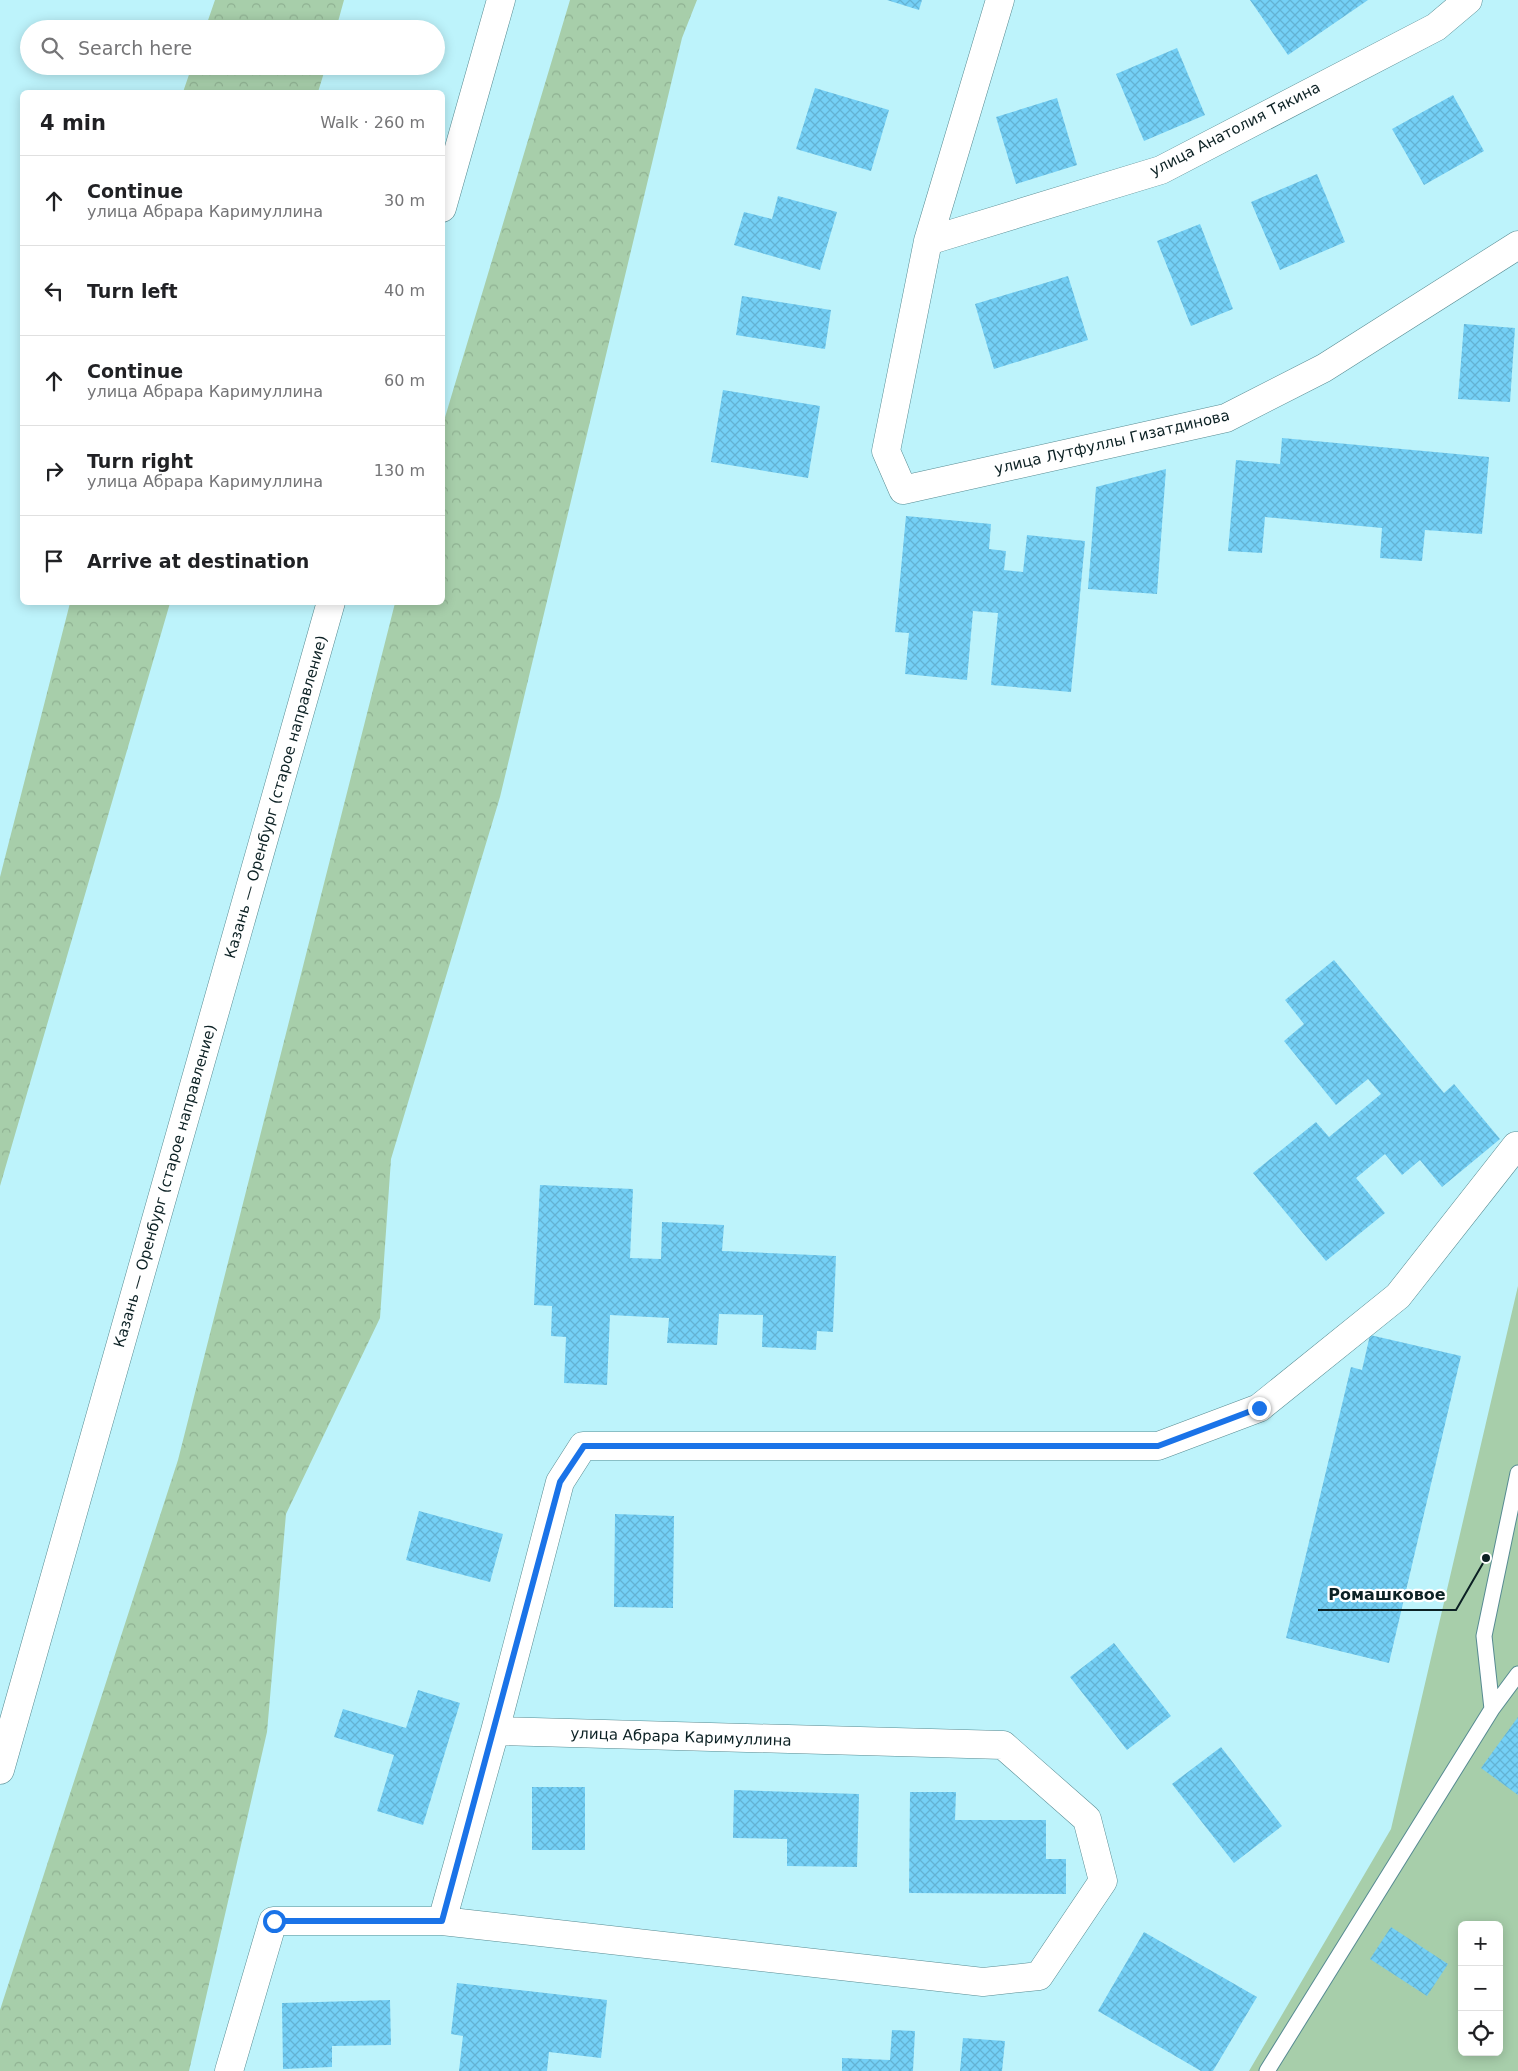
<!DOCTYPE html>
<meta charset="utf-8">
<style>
:root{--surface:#fff;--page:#f2f2f2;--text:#202124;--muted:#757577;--line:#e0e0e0}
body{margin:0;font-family:"DejaVu Sans",sans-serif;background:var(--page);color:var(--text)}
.controls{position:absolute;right:15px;bottom:15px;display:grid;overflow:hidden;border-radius:8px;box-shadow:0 2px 12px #0003}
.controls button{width:45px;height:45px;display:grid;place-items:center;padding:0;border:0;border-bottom:1px solid var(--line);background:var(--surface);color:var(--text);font:25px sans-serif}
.stop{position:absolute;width:15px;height:15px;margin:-11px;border:4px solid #1a73e8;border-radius:50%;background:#fff}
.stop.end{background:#1a73e8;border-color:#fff;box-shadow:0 1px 5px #0008}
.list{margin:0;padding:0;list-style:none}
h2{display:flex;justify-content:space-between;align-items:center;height:65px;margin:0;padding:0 20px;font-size:21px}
h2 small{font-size:16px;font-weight:400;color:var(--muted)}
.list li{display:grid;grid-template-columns:32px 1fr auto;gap:15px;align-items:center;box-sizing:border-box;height:90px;padding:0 20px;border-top:1px solid var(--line)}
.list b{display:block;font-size:19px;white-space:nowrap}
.list p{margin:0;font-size:16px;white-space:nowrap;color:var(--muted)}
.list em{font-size:16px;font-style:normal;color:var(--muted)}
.icon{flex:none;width:28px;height:28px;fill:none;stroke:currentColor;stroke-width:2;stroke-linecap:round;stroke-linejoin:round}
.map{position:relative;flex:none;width:1518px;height:2071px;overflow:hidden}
.search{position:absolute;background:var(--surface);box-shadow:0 2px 12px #0003;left:20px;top:20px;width:425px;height:55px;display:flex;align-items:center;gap:12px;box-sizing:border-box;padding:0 18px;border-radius:28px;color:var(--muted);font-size:19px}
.panel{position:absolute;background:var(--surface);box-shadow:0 2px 12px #0003;left:20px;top:90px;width:425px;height:515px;border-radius:8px}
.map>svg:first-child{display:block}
.green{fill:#a7ceaa;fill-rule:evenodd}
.forest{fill:url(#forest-crowns)}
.building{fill:url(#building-cross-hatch)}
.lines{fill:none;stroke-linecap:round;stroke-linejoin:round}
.service-casing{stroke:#578b92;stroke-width:17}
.minor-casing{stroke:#578b92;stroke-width:29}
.service{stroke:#fff;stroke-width:15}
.minor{stroke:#fff;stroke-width:28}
.route{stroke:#1a73e8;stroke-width:6}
.labels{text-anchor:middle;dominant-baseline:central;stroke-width:4.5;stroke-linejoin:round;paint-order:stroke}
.street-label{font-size:15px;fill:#0c2124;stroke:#fff}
.leader{fill:none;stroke:#0c2124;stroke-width:2}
.callout-dot{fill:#0c2124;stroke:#fff;stroke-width:2}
.callout-label{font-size:16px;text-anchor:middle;font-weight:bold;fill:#0c2124;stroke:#fff;stroke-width:4.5;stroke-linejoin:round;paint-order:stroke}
</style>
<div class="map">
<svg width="1518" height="2071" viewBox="0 0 1518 2071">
<defs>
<pattern id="forest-crowns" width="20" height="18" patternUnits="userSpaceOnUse" patternTransform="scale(1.25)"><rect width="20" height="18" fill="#a7ceaa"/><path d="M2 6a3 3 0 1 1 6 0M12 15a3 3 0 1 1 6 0" fill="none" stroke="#8fb192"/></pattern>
<pattern id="building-cross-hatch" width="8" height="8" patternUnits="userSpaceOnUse" patternTransform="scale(1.25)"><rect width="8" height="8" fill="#74d0f6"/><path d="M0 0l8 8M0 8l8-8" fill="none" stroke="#63b2d3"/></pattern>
</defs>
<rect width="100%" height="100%" fill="#bdf3fb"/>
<!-- green -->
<path class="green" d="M1518,1286V2071H1249L1391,1829ZM1462,1925H1499V2052H1462Z"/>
<!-- forest -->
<path class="forest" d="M215,0H344L336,29H205Z
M570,0H697L682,38L500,797L391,1159L380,1318L286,1514L267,1732L189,2071H0V2010L178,1460L395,603L442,602L443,424Z
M192,66H326L318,92H183Z
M70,603H170L0,1186V877Z"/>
<!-- building -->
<path class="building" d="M887,0H922L919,10Z
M1250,0H1368L1288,55Z
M1177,48L1205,115L1144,141L1116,74Z
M815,88L889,110L871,171L796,149Z
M1453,95L1484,151L1424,185L1392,129Z
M1057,98L1077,165L1016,184L996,117Z
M1317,174L1345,242L1280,270L1251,202Z
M778,196L837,212L820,270L734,245L744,212L772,219Z
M1200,224L1233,309L1191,326L1157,241Z
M1068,276L1088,340L994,369L975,304Z
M742,296L831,310L825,349L736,335Z
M1464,324L1515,328L1510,402L1458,399Z
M723,390L820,406L808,478L711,462Z
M1282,438L1489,457L1482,534L1425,530L1422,561L1380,558L1382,528L1265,517L1262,553L1228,551L1236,460L1280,464Z
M1166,469L1157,594L1088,589L1096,487Z
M906,516L991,524L989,549L1006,551L1004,570L1023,572L1027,535L1085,541L1071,692L991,685L998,613L973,611L967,680L905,674L909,633L895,632Z
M1334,960L1444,1093L1454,1084L1500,1139L1442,1187L1420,1160L1402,1175L1385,1154L1356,1178L1385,1213L1326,1261L1253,1173L1316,1122L1329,1137L1381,1094L1368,1079L1336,1105L1284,1041L1304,1024L1285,1000Z
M540,1185L633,1189L630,1258L661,1259L662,1222L724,1225L722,1251L836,1256L833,1332L817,1331L816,1350L762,1347L763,1315L719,1314L717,1345L667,1343L669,1318L610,1315L607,1385L564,1383L566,1337L551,1336L552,1306L534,1305Z
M1370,1335L1461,1356L1389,1663L1286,1638L1351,1367L1362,1370Z
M419,1511L503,1534L490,1582L406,1560Z
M615,1514L674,1516L673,1608L614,1607Z
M1114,1643L1171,1716L1127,1750L1070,1677Z
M418,1690L460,1703L423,1825L377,1811L394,1755L334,1737L343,1709L406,1728Z
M1518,1717V1795L1481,1768Z
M1221,1747L1282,1826L1234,1863L1172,1784Z
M532,1787H585V1850H532Z
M734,1790L859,1794L857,1867L787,1866V1839L733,1838Z
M910,1792H956L955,1820H1046V1859H1066V1894L909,1893Z
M1391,1927L1448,1964L1427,1996L1370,1959Z
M1144,1932L1257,1997L1213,2071H1201L1098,2011Z
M457,1983L607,2000L601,2058L549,2052L547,2071H459L463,2036L451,2034Z
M390,2000L391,2045L332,2046V2067L283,2069L282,2003Z
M892,2030L915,2031L913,2071H842V2058L890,2060Z
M963,2038L1005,2041L1002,2071H960Z"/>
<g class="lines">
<!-- service casing -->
<g class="service-casing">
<path id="service" d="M1492,1709L1484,1636L1518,1473
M1267,2071L1492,1709L1518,1674"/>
</g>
<!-- minor casing -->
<g class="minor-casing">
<path id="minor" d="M1000,0L928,241L886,451L903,490L1226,418L1324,368L1518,245
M442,208L501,0
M928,241L1161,170L1436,27L1468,0
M0,1770L331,602
M442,1921L495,1731
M229,2071L273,1921H442L983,1982L1039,1976L1103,1881L1087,1819L1003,1745L495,1731L560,1482L583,1446H1158L1259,1408L1398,1296L1516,1146"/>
</g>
<!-- service -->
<use href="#service" class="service"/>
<!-- minor -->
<use href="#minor" class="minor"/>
</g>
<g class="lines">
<!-- route -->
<path class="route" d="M274,1921H442L560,1482L584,1446H1158L1259,1408"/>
</g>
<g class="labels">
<!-- street labels -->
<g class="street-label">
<text transform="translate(1235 129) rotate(-27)">улица Анатолия Тякина</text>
<text transform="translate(1112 442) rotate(-13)">улица Лутфуллы Гизатдинова</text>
<text transform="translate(276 797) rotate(-74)">Казань — Оренбург (старое направление)</text>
<text transform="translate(165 1186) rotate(-74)">Казань — Оренбург (старое направление)</text>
<text transform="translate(681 1737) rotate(2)">улица Абрара Каримуллина</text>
</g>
</g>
<!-- callouts -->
<path class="leader" d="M1486 1558L1456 1610H1318"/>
<circle class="callout-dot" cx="1486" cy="1558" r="5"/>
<g class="callout-label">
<text x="1387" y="1600">Ромашковое</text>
</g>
</svg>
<div class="controls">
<button>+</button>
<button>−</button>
<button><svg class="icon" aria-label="locate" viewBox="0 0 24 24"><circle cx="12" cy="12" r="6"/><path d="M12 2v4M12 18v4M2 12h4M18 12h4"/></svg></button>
</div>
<div class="stop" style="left:274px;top:1921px"></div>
<div class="stop end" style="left:1259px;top:1408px"></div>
<div class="search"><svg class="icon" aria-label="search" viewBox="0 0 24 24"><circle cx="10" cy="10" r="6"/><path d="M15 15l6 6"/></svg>Search here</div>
<section class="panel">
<h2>4 min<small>Walk · 260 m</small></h2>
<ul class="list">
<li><svg class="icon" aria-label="ahead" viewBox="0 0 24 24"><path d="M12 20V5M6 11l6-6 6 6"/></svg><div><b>Continue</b><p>улица Абрара Каримуллина</p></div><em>30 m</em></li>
<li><svg class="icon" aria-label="left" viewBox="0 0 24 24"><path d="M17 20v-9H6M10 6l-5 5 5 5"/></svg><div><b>Turn left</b></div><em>40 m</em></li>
<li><svg class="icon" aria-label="ahead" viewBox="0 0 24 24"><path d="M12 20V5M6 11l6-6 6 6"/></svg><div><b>Continue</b><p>улица Абрара Каримуллина</p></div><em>60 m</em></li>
<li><svg class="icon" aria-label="right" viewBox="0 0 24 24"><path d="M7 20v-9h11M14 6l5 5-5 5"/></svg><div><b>Turn right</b><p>улица Абрара Каримуллина</p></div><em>130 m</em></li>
<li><svg class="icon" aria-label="arrive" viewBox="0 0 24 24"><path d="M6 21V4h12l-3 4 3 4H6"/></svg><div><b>Arrive at destination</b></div></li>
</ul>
</section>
</div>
